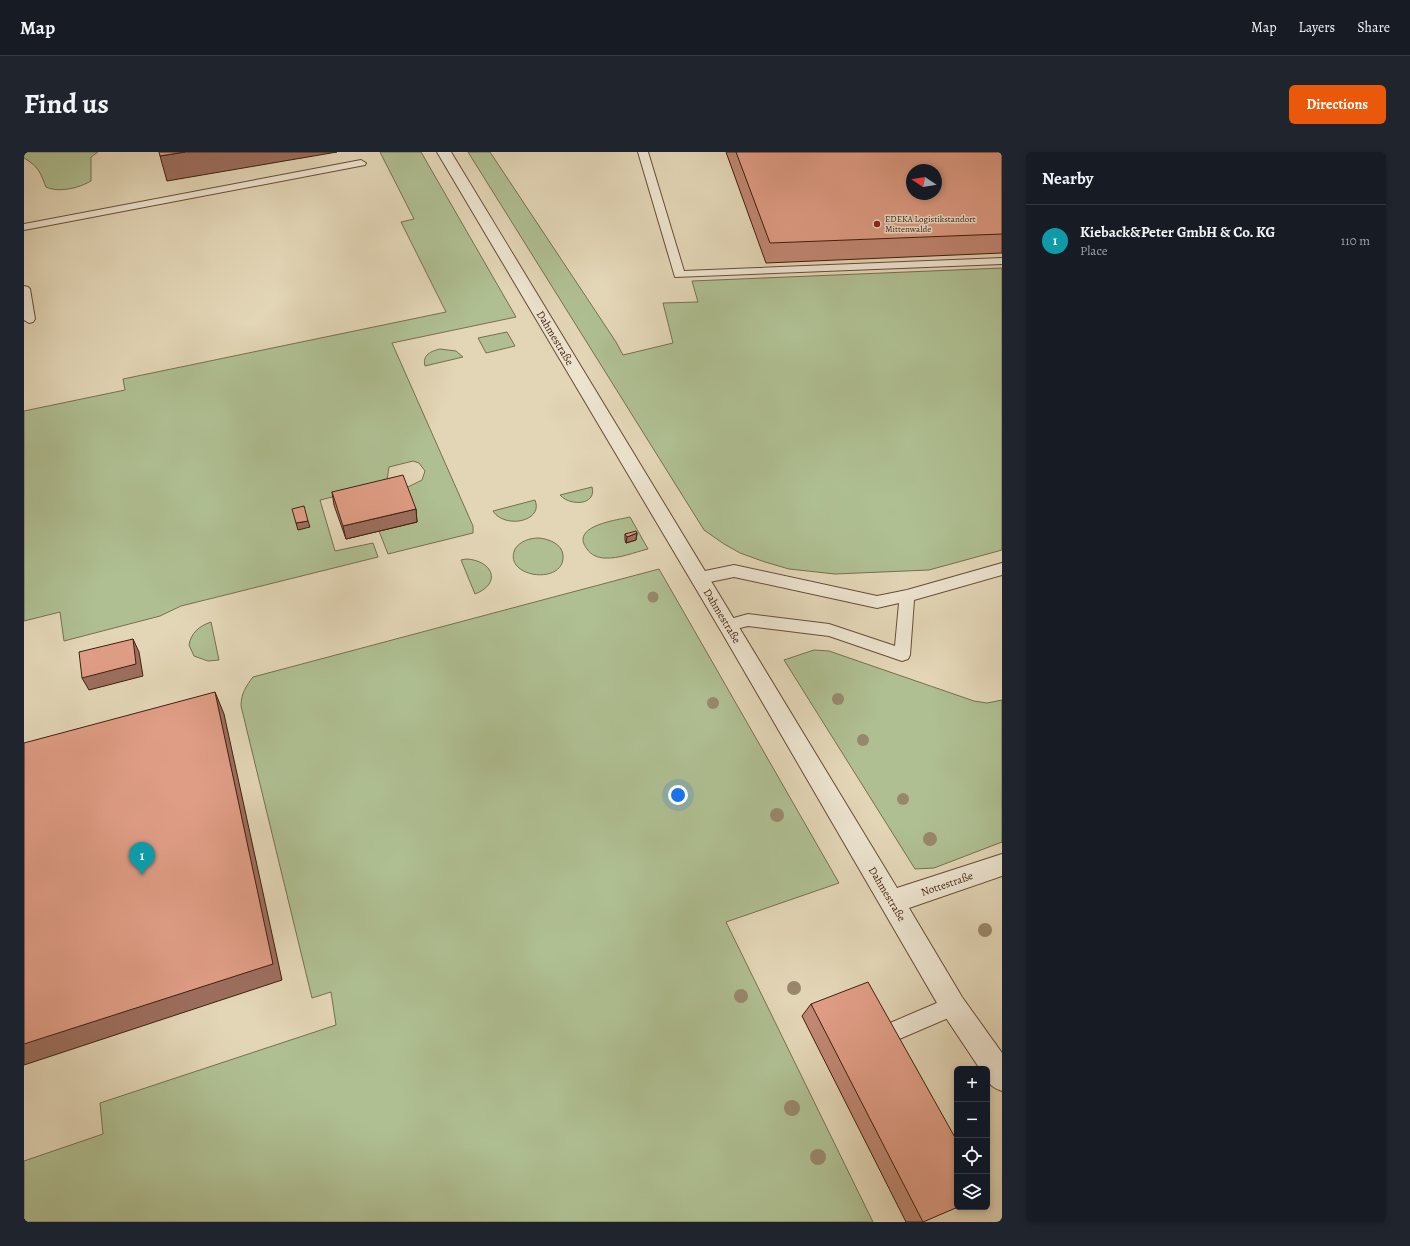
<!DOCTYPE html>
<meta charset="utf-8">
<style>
:root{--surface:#171b24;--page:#20242c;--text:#f1f3f6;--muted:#9ea1a6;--line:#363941;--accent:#ea580c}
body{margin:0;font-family:Alegreya,serif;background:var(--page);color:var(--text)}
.controls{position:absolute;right:12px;bottom:12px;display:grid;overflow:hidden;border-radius:6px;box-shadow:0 2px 6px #0003}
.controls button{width:36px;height:36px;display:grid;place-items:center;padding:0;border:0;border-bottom:1px solid var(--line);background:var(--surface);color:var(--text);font:20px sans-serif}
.compass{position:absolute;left:882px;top:12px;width:36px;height:36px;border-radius:50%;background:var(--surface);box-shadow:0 2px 6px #0003;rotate:282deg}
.you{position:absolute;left:654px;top:643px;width:14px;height:14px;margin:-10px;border:3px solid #fff;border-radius:50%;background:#1a73e8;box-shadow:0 0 0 6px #1a73e833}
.badge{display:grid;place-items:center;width:26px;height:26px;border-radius:50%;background:var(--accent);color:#fff;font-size:13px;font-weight:700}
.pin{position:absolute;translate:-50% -33px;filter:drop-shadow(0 1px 2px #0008)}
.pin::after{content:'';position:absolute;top:21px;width:14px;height:12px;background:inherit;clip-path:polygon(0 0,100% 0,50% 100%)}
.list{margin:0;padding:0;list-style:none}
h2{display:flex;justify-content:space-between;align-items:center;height:52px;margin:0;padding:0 16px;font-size:17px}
h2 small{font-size:13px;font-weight:400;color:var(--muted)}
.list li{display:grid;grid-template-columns:26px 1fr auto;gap:12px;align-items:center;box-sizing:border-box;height:72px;padding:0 16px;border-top:1px solid var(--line)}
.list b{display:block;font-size:15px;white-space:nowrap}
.list p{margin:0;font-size:13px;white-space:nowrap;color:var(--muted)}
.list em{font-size:13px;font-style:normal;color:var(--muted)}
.icon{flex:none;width:22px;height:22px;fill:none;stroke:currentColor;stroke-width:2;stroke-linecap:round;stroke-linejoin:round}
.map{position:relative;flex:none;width:978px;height:1070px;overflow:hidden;border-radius:6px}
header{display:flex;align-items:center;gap:24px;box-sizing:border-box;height:56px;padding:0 20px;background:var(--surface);border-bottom:1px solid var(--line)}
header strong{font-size:19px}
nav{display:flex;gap:22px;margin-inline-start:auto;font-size:14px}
.intro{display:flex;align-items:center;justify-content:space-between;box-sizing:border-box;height:96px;padding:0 24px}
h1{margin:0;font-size:28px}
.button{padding:10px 18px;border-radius:6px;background:var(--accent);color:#fff;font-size:14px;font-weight:700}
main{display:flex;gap:24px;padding:0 24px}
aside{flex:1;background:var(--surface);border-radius:6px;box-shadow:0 2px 6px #0003}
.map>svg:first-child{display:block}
.green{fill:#afbf92;stroke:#786e4f}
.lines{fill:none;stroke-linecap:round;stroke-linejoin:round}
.service-casing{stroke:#694c37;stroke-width:2}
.minor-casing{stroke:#694c37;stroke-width:2}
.service{fill:#ede4d0;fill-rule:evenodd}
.minor{fill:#ede4d0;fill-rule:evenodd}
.tree{fill:#99876c}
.wall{fill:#c18773;stroke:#401e0c}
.shaded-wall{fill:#9d6e5e;stroke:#401e0c}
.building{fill:#e09d86;stroke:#401e0c;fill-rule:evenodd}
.poi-dot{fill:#8f2418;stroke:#ede4d0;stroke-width:1.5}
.labels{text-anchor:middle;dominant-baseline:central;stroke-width:3;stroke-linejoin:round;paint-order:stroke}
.far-poi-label{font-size:9px;fill:#401e0c;stroke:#ede4d0;text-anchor:start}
.street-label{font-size:11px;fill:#401e0c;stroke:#ede4d0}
</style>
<header>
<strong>Map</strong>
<nav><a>Map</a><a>Layers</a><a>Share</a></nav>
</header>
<div class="intro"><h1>Find us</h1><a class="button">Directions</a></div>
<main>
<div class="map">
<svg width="978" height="1070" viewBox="0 0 978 1070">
<rect width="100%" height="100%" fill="#e3d6b7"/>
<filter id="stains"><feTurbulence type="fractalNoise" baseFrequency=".005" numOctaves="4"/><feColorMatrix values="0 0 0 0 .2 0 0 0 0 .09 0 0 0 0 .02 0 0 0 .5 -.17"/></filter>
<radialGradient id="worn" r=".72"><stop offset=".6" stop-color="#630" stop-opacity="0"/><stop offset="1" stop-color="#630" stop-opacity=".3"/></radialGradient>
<!-- green -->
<path class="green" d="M0,0H74L67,5V29C55,36 35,41 22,35C16,20 15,15 0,6Z
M356,0H397L492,165L368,191L449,374V381L364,402L355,379L393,370L380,337L398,328L401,319L395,311L389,309L365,315L363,328L358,333L296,348L311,399L349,391L354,405L157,454L136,464L40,489L36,460L0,469V259L101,238L99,227L422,160L377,70L390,67Z
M444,0H466L592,190L599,203L649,191L639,151L674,150L668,129L978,116V398L905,418L811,422L765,417L741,410L716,401L700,392L680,378Z
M483,180L491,194L462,201L454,186Z
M416,197L432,199L439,205L401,214C398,203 407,199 416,197Z
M568,335C573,354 545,354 536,343Z
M511,348C520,370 480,377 469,359Z
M606,365L624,397C611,400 595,407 581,406C574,406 567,403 563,397C545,374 593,368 606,365Z
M515,386C525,387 538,392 539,403C542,434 478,426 491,397C496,389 506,386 515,386Z
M442,407C468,408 479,431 451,442L437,408Z
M635,417L815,731L702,770L849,1070H0V1009L79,982L76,951L312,873L307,840L288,846L217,554C217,542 222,534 229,525Z
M187,470L195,508L184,509L170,504L165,493C167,481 175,474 187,470Z
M790,498L805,499L950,549L963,551L978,548V690L910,716L891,717L760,508Z"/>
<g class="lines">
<!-- service casing -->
<g class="service-casing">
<path id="service" d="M614,0H624L660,119L978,106V112L651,125Z
M337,8L342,11L341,13L0,78V72Z
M0,134L4,135L6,137L11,167L9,170L5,171L0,168Z
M978,411V423L890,448L886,503L884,507L878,509L805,484L724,474L704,479L699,477L696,473L699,469L724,462L805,472L871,494L875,451L853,456L710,425L676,432L671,430L669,426L671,422L676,420L710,413L853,444L883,438Z
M929,844L936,847L939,854L936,861L866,891L859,888L856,881L859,874Z"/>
</g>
<!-- minor casing -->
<g class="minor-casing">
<path id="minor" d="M413,0H427L873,736L978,702V724L885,756L938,845L978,901V939C965,934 963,931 963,917H956L920,863L697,479Z"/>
</g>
<!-- service -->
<use href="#service" class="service"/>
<!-- minor -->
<use href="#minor" class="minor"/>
</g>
<!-- trees -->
<g class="tree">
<circle cx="629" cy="445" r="5.5"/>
<circle cx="814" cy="547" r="6"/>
<circle cx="689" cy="551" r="6"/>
<circle cx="839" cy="588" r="6"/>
<circle cx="879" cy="647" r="6"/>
<circle cx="753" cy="663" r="7"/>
<circle cx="906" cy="687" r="7"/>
<circle cx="961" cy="778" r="7"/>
<circle cx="770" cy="836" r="7"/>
<circle cx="717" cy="844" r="7"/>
<circle cx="768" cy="956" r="8"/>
<circle cx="794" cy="1005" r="8"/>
</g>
<!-- wall -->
<path class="wall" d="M702,0H978V101L742,111Z
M308,340L392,357L393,370L322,387L310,353Z
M613,381L612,388L602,391L601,388V382Z
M787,852L933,1055L898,1070H882L778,864Z"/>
<!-- shaded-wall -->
<path class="shaded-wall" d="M161,0H313L143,29L136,4Z
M392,357L393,370L322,387L319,374Z
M284,369L286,375L274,378L272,371Z
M613,381L612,388L602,391L603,385Z
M109,487L115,500L119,524L65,538L58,526Z
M191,540L200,562L258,828L0,913V892Z"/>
<!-- building -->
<path class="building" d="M135,0H161L136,4Z
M712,0H978V82L746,91ZM888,18H912V42H888Z
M379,323L392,357L319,374L308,340Z
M280,354L284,369L272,371L268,357Z
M612,379L613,381L603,385L601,382Z
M109,487L112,512L58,526L55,500Z
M191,540L249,812L0,892V591Z
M844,830L933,989V1055H934L899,1070L787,852Z"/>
<!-- markers -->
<circle class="poi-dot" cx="853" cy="72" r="4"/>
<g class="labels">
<!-- far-poi labels -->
<g class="far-poi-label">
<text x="861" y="67">EDEKA Logistikstandort<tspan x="861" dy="10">Mittenwalde</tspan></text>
</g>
<!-- street labels -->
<g class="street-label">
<text transform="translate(531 186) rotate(59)">Dahmestraße</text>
<text transform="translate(698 464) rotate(59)">Dahmestraße</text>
<text transform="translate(923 732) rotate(-19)">Nottestraße</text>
<text transform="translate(863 742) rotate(59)">Dahmestraße</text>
</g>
</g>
<rect width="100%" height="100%" filter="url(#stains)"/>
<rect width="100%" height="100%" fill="url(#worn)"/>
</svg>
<div class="controls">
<button>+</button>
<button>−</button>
<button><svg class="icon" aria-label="locate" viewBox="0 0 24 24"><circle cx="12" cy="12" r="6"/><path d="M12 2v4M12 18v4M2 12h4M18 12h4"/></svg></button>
<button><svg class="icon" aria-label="layers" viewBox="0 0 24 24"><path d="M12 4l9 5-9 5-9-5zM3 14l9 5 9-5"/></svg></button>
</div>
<svg class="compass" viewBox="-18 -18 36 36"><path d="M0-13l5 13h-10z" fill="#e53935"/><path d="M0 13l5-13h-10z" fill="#9ea1a6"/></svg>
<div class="you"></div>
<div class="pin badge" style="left:118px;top:723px;background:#0f9aa8">1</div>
</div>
<aside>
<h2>Nearby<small></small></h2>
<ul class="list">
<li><span class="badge" style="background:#0f9aa8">1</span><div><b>Kieback&amp;Peter GmbH &amp; Co. KG</b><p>Place</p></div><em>110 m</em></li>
</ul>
</aside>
</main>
